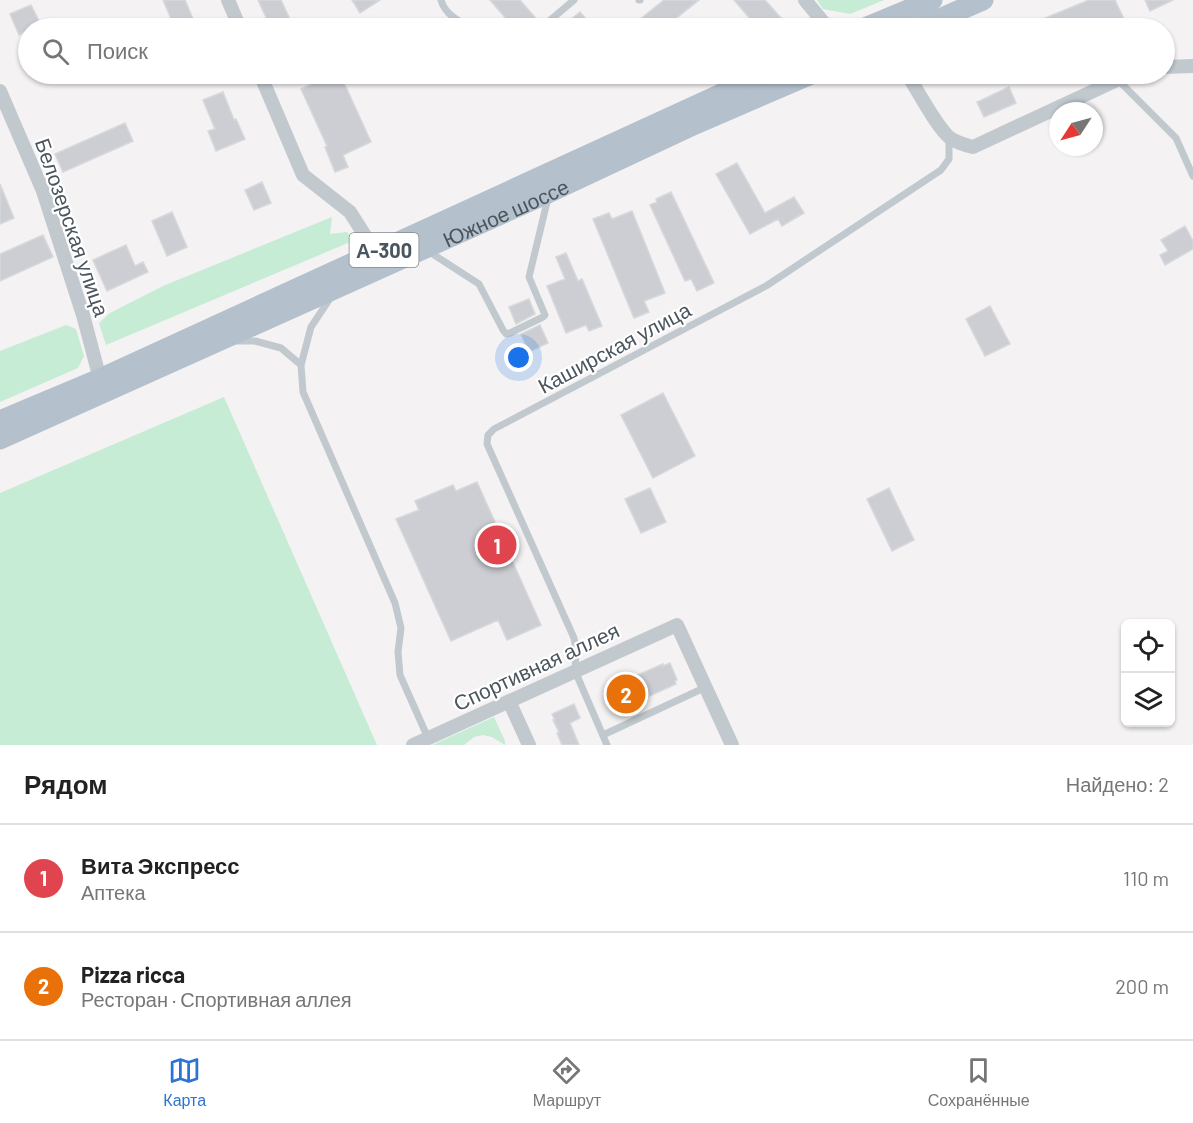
<!DOCTYPE html>
<html lang="ru">
<meta charset="utf-8">
<style>
:root{--surface:#fff;--page:#f6f6f6;--text:#222;--muted:#767676;--line:#e0e0e0;--accent:#2c73d4}
body{margin:0;font-family:Barlow,sans-serif;background:var(--page);color:var(--text)}
.controls{position:absolute;right:18px;bottom:18px;display:grid;overflow:hidden;border-radius:9px;box-shadow:0 2px 4px #0004}
.controls button{width:54px;height:54px;display:grid;place-items:center;padding:0;border:0;border-bottom:2px solid var(--line);background:var(--surface);color:var(--text);font:30px sans-serif}
.compass{position:absolute;left:1049px;top:102px;width:54px;height:54px;border-radius:50%;background:var(--surface);box-shadow:0 2px 4px #0004;rotate:234deg}
.you{position:absolute;left:519px;top:358px;width:21px;height:21px;margin:-15px;border:4px solid #fff;border-radius:50%;background:#1a73e8;box-shadow:0 0 0 9px #1a73e833}
.badge{display:grid;place-items:center;width:39px;height:39px;border-radius:50%;background:var(--accent);color:#fff;font-size:20px;font-weight:700}
.pin{position:absolute;translate:-50% -50%;border:3px solid #fff;box-shadow:0 2px 6px #0006}
.list{margin:0;padding:0;list-style:none}
h2{display:flex;justify-content:space-between;align-items:center;height:78px;margin:0;padding:0 24px;font-size:26px}
h2 small{font-size:20px;font-weight:400;color:var(--muted)}
.list li{display:grid;grid-template-columns:39px 1fr auto;gap:18px;align-items:center;box-sizing:border-box;height:108px;padding:0 24px;border-top:2px solid var(--line)}
.list b{display:block;font-size:22px;white-space:nowrap}
.list p{margin:0;font-size:20px;white-space:nowrap;color:var(--muted)}
.list em{font-size:20px;font-style:normal;color:var(--muted)}
.icon{flex:none;width:33px;height:33px;fill:none;stroke:currentColor;stroke-width:2;stroke-linecap:round;stroke-linejoin:round}
.map{position:relative;flex:none;width:1193px;height:745px;overflow:hidden}
.search{position:absolute;background:var(--surface);box-shadow:0 2px 4px #0004;left:18px;right:18px;top:18px;height:66px;display:flex;align-items:center;gap:15px;box-sizing:border-box;padding:0 21px;border-radius:33px;color:var(--muted);font-size:22px}
.sheet{height:294px;background:var(--surface)}
nav{display:flex;justify-content:space-around;align-items:center;box-sizing:border-box;height:84px;border-top:2px solid var(--line);background:var(--surface);font-size:16px;color:var(--muted)}
nav a{display:grid;justify-items:center;gap:3px}
nav .on{color:var(--accent)}
.map>svg:first-child{display:block}
.green{fill:#c6ecd5}
.building{fill:#ccced3;stroke:#d6d8dc;stroke-width:1.5}
.lines{fill:none;stroke-linecap:round;stroke-linejoin:round}
.lane{stroke:#c1c9cf;stroke-width:7}
.street{stroke:#c1c9cf;stroke-width:14}
.primary{stroke:#b4c1cd;stroke-width:21}
.labels{text-anchor:middle;dominant-baseline:central;stroke-width:4.5;stroke-linejoin:round;paint-order:stroke}
.shield{fill:#fff;stroke:#81888e;stroke-width:1.5}
.shield-label{font-size:20px;font-weight:bold;fill:#4b555d}
.street-label{font-size:21px;fill:#4b555d;stroke:#fff}
</style>
<div class="map">
<svg width="1193" height="745" viewBox="0 0 1193 745">
<rect width="100%" height="100%" fill="#f4f2f2"/>
<!-- green -->
<path class="green" d="M817,0H884L850,14L823,9Z
M332,217L330,234L347,232L355,240L106,345L99,323L110,313L163,286Z
M66,325L76,329L84,356L78,368L0,402V351Z
M224,397L377,745H0V493Z
M494,717L505,741V745L492,737L483,735L474,737L464,745H432Z"/>
<!-- building -->
<path class="building" d="M163,0H185L196,26L189,28H175Z
M258,0H281L294,28H271Z
M352,0H380L360,13Z
M490,0H520L539,22L535,28H514Z
M664,0H699L664,28H629Z
M734,0H765L782,19L771,28H758Z
M1089,0H1115L1128,28H1087L1083,19L1060,28H1021Z
M1145,0H1173L1150,11Z
M31,5L41,25L33,28H28V30L19,35L10,14Z
M580,12L594,28H560Z
M335,74H340L371,142L343,155L348,167L335,172L325,147L327,146L301,89Z
M1009,87L1016,103L984,117L977,102Z
M223,92L234,120L236,119L245,139L216,151L208,131L215,129L203,100Z
M125,123L133,141L63,172L55,154Z
M737,163L765,213L794,197L804,213L782,226L778,219L750,234L716,174Z
M262,182L271,203L254,210L245,190Z
M0,184L14,218L0,224Z
M671,192L714,283L697,291L691,279L685,281L650,205L657,202L656,199Z
M632,211L665,293L644,301L649,312L634,318L593,219L609,213L612,219Z
M172,212L187,247L167,256L152,221Z
M1185,226L1193,241V249L1165,265L1160,255L1168,251L1161,240Z
M43,235L53,257L0,281V254Z
M126,245L135,266L143,262L148,272L107,291L93,260Z
M566,253L578,281L582,279L602,326L589,331L586,325L566,333L547,286L565,279L556,257Z
M529,299L535,314L516,324L509,307Z
M990,306L1010,344L985,356L966,319Z
M540,325L548,343L529,352L521,334Z
M663,393L695,456L653,478L621,415Z
M477,482L541,625L507,640L498,620L451,641L396,519L419,510L415,501L453,485L456,491Z
M650,488L666,522L641,533L625,499Z
M889,488L914,540L892,551L867,499Z
M670,663L677,680L675,681L676,684L616,711L615,708L613,709L605,692L611,689L610,687L663,664V666Z
M574,704L580,718L570,723L579,745H562L557,733L559,732L553,720H555L552,714Z"/>
<g class="lines">
<!-- lane -->
<path class="lane" d="M441,0C445,15 460,22 473,28
M639,0H640
M541,28L574,0
M1118,80L1176,138L1193,176
M428,251L479,284L503,330L506,334L510,333L543,317L545,315L529,277L548,198
M331,297L311,327L301,365L303,392L395,603L401,628L398,652L400,675L428,738
M235,341H255L281,348L301,365
M603,735L706,687
M607,745L575,671L576,650L574,638L487,444L488,435L494,429L766,286L941,170L949,159V137"/>
<!-- street -->
<path class="street" d="M228,0L240,28
M805,0L828,28
M1164,67L1193,66
M260,74L303,175L350,212L376,253
M907,74C917,89 937,128 950,138C957,143 965,145 973,147L1117,80L1138,74
M0,91L43,191L83,315L100,379
M509,701L529,745
M413,745L677,625L732,745"/>
<!-- primary -->
<g class="primary">
<path d="M865,28L932,0"/>
<path d="M919,28L983,0"/>
<path d="M0,421L100,379L765,74"/>
<path id="s1" d="M0,439L550,192L695,124L811,74"/>
</g>
</g>
<g class="labels">
<!-- shield labels -->
<rect class="shield" x="349.5" y="233" width="69" height="34" rx="4.5"/>
<g class="shield-label">
<text x="384" y="250">А-300</text>
</g>
<!-- street labels -->
<g class="street-label">
<text stroke="none"><textPath href="#s1" startOffset="554">Южное шоссе</textPath></text>
<text transform="translate(73 227) rotate(71)">Белозерская улица</text>
<text transform="translate(614 347) rotate(-28)">Каширская улица</text>
<text transform="translate(536 666) rotate(-25)">Спортивная аллея</text>
</g>
</g>
</svg>
<div class="controls">
<button><svg class="icon" aria-label="locate" viewBox="0 0 24 24"><circle cx="12" cy="12" r="6"/><path d="M12 2v4M12 18v4M2 12h4M18 12h4"/></svg></button>
<button><svg class="icon" aria-label="layers" viewBox="0 0 24 24"><path d="M12 4l9 5-9 5-9-5zM3 14l9 5 9-5"/></svg></button>
</div>
<svg class="compass" viewBox="-18 -18 36 36"><path d="M0-13l5 13h-10z" fill="#e53935"/><path d="M0 13l5-13h-10z" fill="#767676"/></svg>
<div class="you"></div>
<div class="pin badge" style="left:497px;top:545px;background:#e0444e">1</div>
<div class="pin badge" style="left:626px;top:694px;background:#e8710a">2</div>
<div class="search"><svg class="icon" aria-label="search" viewBox="0 0 24 24"><circle cx="10" cy="10" r="6"/><path d="M15 15l6 6"/></svg>Поиск</div>
</div>
<section class="sheet">
<h2>Рядом<small>Найдено: 2</small></h2>
<ul class="list">
<li><span class="badge" style="background:#e0444e">1</span><div><b>Вита Экспресс</b><p>Аптека</p></div><em>110 m</em></li>
<li><span class="badge" style="background:#e8710a">2</span><div><b>Pizza ricca</b><p>Ресторан · Спортивная аллея</p></div><em>200 m</em></li>
</ul>
</section>
<nav>
<a class="on"><svg class="icon" aria-label="map" viewBox="0 0 24 24"><path d="M3 6l6-2 6 2 6-2v14l-6 2-6-2-6 2zM9 4v14M15 6v14"/></svg>Карта</a>
<a><svg class="icon" aria-label="directions" viewBox="0 0 24 24"><path d="M12 3l9 9-9 9-9-9zM9 14v-3h6M13 9l2 2-2 2"/></svg>Маршрут</a>
<a><svg class="icon" aria-label="saved" viewBox="0 0 24 24"><path d="M7 4h10v16l-5-4-5 4z"/></svg>Сохранённые</a>
</nav>
